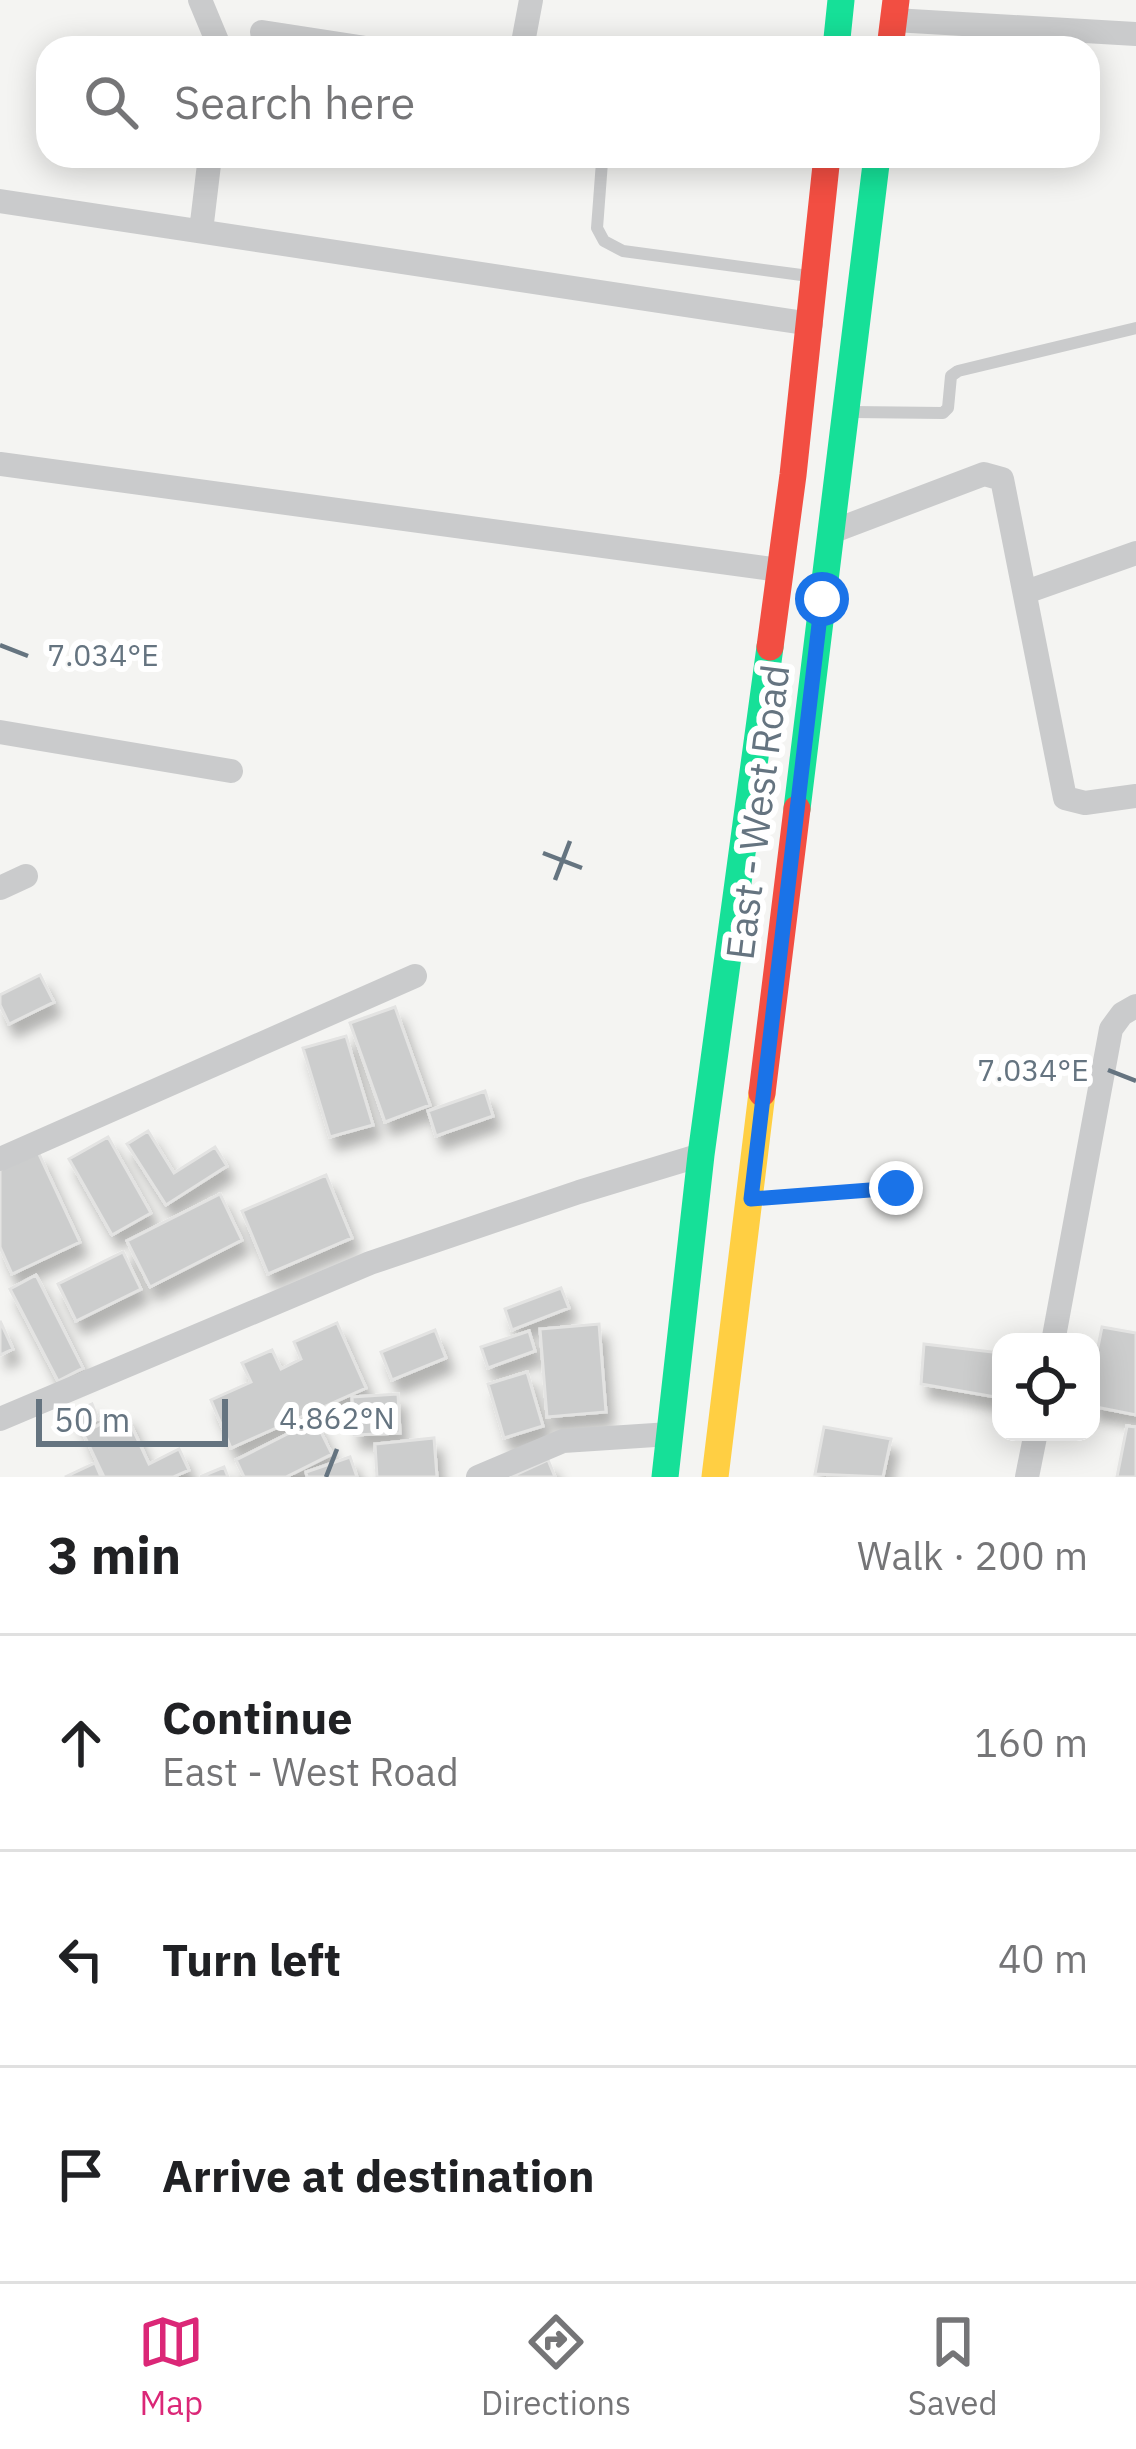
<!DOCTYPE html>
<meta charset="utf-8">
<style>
:root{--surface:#fff;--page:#f6f6f6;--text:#202124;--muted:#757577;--line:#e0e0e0;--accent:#db2777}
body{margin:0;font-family:"IBM Plex Sans",sans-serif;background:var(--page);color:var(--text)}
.controls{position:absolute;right:36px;bottom:36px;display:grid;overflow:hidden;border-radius:24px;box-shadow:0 6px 30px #0003}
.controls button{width:108px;height:108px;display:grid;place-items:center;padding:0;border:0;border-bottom:3px solid var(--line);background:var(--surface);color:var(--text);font:60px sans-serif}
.scale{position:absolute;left:36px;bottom:30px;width:192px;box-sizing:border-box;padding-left:12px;border:6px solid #657480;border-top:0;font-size:33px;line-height:42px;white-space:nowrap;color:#657480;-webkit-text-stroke:9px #fff;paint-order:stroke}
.stop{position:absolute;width:36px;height:36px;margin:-27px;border:9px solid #1a73e8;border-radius:50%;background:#fff}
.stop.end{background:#1a73e8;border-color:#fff;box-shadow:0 3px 12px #0008}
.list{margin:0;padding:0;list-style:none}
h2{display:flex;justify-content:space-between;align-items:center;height:156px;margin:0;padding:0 48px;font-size:51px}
h2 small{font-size:39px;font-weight:400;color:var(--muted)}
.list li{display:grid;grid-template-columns:78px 1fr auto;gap:36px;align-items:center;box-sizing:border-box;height:216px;padding:0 48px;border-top:3px solid var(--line)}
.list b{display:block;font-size:45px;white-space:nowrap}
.list p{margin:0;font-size:39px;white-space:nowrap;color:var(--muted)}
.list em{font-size:39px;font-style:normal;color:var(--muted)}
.icon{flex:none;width:66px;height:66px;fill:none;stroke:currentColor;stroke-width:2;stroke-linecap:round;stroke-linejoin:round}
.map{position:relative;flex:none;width:1136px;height:1477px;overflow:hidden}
.search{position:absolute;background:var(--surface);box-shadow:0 6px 30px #0003;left:36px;right:36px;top:36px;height:132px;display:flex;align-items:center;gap:30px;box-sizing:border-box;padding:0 42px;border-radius:36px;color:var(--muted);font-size:45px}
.sheet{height:804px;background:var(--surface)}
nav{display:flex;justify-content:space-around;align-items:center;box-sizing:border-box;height:168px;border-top:3px solid var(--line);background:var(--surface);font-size:33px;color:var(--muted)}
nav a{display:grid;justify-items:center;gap:6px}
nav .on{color:var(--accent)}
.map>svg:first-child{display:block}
.building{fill:#cccdcd;stroke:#e3e3e2;stroke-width:3;filter:url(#shadow)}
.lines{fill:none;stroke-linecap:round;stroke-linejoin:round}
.lane{stroke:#cacbcc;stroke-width:12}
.street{stroke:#cacbcc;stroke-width:24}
.fast{stroke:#16e098;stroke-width:27}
.slow{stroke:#ffcf43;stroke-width:27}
.jam{stroke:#f24e42;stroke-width:27}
.route{stroke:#1a73e8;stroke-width:15}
.ticks{fill:none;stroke:#657480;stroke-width:4.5}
.labels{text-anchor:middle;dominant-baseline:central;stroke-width:12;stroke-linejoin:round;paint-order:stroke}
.street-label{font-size:39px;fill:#657480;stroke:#fff}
.ticks-label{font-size:30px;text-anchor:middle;fill:#657480;stroke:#fff;stroke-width:12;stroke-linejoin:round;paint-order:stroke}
</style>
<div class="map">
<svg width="1136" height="1477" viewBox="0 0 1136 1477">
<defs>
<filter id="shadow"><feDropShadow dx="7" dy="13" stdDeviation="6" flood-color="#0004"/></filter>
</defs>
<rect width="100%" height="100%" fill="#f4f4f2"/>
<!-- building -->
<path class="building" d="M40,975L54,1002L9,1024L0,1005V995Z
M395,1007L430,1105L385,1122L350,1023Z
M346,1036L373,1125L330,1137L303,1048Z
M485,1091L493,1116L436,1136L428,1111Z
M148,1131L174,1173L215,1147L227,1166L166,1205L127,1144Z
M108,1137L151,1213L112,1235L69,1159Z
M38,1152L80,1242L12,1274L0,1247V1170Z
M326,1175L352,1238L268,1274L242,1211Z
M220,1194L242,1240L150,1287L127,1241Z
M123,1252L141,1289L76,1321L58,1284Z
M36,1275L83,1368L58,1381L10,1289Z
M561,1288L569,1308L512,1330L505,1309Z
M0,1321L13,1349L0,1355Z
M337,1323L366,1388L231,1448L211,1400L251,1382L242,1363L272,1350L281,1369L301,1359L294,1342Z
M599,1324L606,1412L547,1417L540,1329Z
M1102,1327L1136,1333V1415L1091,1406V1382Z
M435,1330L446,1358L392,1380L381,1352Z
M529,1331L535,1351L488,1368L481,1347Z
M924,1344L1001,1353V1398L921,1384Z
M527,1372L543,1426L504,1438L488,1384Z
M398,1394L400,1433L354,1435L352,1397Z
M92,1404L98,1419L80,1427L73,1412Z
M125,1412L149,1464L179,1449L189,1470L173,1477H104L83,1433Z
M315,1420L332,1454L286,1477H244L236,1460Z
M1127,1426L1136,1427V1477H1117Z
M824,1427L891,1439L883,1477L815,1474Z
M434,1438L437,1477H377L375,1444Z
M350,1457L357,1477H307L306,1472Z
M548,1460L555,1477H511Z
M95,1463L101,1477H65Z
M224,1467L228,1477H200Z"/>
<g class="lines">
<!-- lane -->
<path class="lane" d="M602,162L597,228L604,241L623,251L809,276
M852,412L943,413L948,408L951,376L958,371L1136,328
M752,1199L896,1188"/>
<!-- street -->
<path class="street" d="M200,0L220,48
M894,20L1136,34
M262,32L366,48
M522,48L531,0
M0,201L811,324
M201,231L210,156
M0,464L779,570
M831,532L984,474L1002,479L1065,798L1085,803L1136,796
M1026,592L1136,553
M0,732L231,771
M0,888L26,876
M0,1159L415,976
M1053,1342L1111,1029L1122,1014L1136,1006
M0,1419L370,1263L579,1192L701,1155
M478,1477L563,1441L670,1434
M1027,1477L1036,1432"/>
<!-- fast -->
<path class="fast" d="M836,48L841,0
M797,809L877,156
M665,1477L701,1155L770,647"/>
<!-- slow -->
<path class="slow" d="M715,1477L762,1093"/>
<!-- jam -->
<path class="jam" d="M890,48L896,0
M770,647L793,475L827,156
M762,1093L797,809"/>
</g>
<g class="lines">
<!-- route -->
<path class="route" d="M822,599L751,1199L896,1188"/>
</g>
<!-- ticks -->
<path class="ticks" d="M0,645L28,656M543,853L582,868M555,880L570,841M1108,1070L1136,1081M326,1477L337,1449"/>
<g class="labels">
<!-- street labels -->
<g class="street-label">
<text transform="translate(757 812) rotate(-83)">East - West Road</text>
</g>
</g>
<g class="ticks-label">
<text x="103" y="666">7.034°E</text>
<text x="1033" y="1081">7.034°E</text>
<text x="337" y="1429">4.862°N</text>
</g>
</svg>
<div class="controls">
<button><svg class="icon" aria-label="locate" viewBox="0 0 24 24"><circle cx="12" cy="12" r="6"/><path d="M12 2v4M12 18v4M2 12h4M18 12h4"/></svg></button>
</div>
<div class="scale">50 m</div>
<div class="stop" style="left:822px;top:599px"></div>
<div class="stop end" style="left:896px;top:1188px"></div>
<div class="search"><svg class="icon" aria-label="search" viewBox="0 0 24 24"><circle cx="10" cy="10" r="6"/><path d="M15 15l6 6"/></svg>Search here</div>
</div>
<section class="sheet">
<h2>3 min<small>Walk · 200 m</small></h2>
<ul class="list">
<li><svg class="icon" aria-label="ahead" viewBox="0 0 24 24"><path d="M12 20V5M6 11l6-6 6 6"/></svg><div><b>Continue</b><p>East - West Road</p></div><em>160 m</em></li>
<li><svg class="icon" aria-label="left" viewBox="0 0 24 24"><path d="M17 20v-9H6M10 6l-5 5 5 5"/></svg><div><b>Turn left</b></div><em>40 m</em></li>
<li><svg class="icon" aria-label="arrive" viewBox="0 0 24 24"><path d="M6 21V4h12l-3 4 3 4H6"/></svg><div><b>Arrive at destination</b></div></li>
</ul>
</section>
<nav>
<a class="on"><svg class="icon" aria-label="map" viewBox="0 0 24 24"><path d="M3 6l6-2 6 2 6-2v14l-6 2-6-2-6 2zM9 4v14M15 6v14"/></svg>Map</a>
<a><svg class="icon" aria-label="directions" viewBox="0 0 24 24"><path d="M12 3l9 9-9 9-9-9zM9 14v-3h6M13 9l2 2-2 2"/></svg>Directions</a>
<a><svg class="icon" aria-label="saved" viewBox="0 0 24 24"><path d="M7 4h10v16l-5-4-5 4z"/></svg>Saved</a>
</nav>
